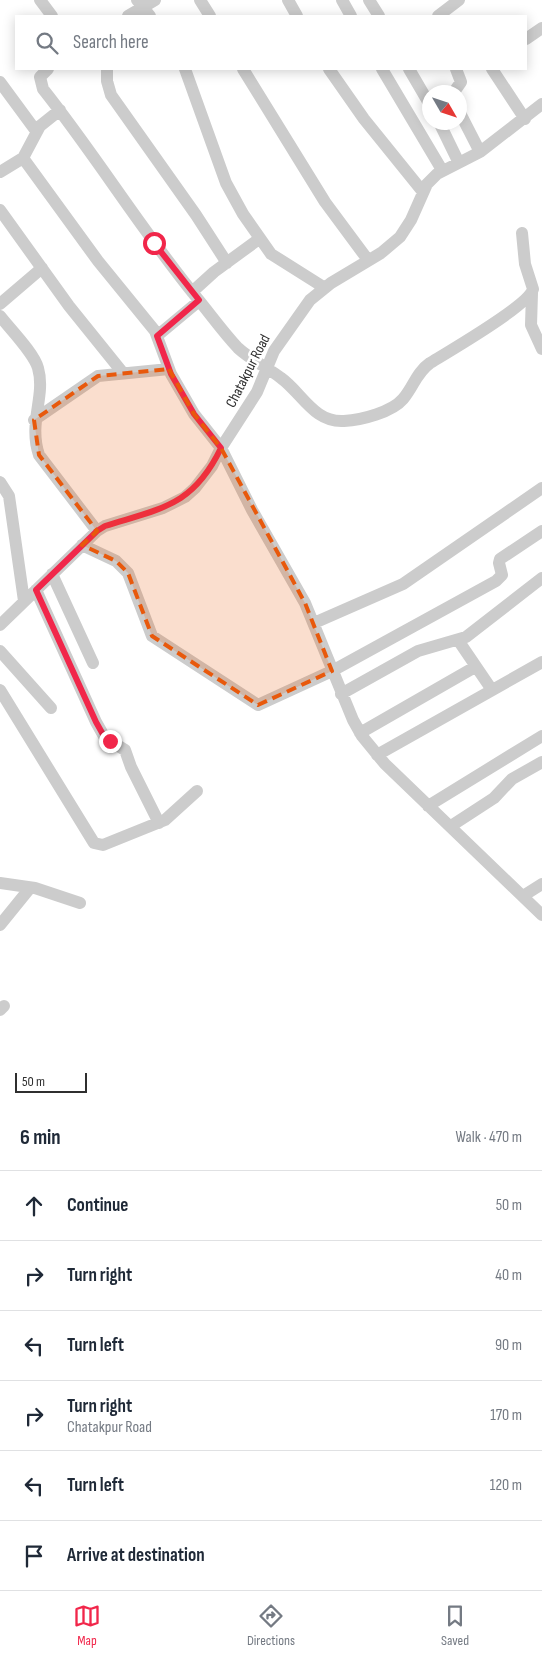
<!DOCTYPE html>
<meta charset="utf-8">
<style>
:root{--surface:#fff;--page:#f2f2f3;--text:#1f2937;--muted:#747a83;--line:#e0e1e3;--accent:#f1264a}
body{margin:0;font-family:"Sofia Sans Condensed",sans-serif;background:var(--page);color:var(--text)}
.compass{position:absolute;left:422px;top:85px;width:45px;height:45px;border-radius:50%;background:var(--surface);box-shadow:0 2px 12px #0003;rotate:129deg}
.scale{position:absolute;left:15px;bottom:12px;width:72px;box-sizing:border-box;padding-left:5px;border:2px solid #2f2f2f;border-top:0;font-size:14px;line-height:18px;white-space:nowrap;color:#2f2f2f;-webkit-text-stroke:4px #fff;paint-order:stroke}
.stop{position:absolute;width:15px;height:15px;margin:-11px;border:4px solid #f1264a;border-radius:50%;background:#fff}
.stop.end{background:#f1264a;border-color:#fff;box-shadow:0 1px 5px #0008}
.list{margin:0;padding:0;list-style:none}
h2{display:flex;justify-content:space-between;align-items:center;height:65px;margin:0;padding:0 20px;font-size:21px}
h2 small{font-size:16px;font-weight:400;color:var(--muted)}
.list li{display:grid;grid-template-columns:32px 1fr auto;gap:15px;align-items:center;box-sizing:border-box;height:70px;padding:0 20px;border-top:1px solid var(--line)}
.list b{display:block;font-size:19px;white-space:nowrap}
.list p{margin:0;font-size:16px;white-space:nowrap;color:var(--muted)}
.list em{font-size:16px;font-style:normal;color:var(--muted)}
.icon{flex:none;width:28px;height:28px;fill:none;stroke:currentColor;stroke-width:2;stroke-linecap:round;stroke-linejoin:round}
.map{position:relative;flex:none;width:542px;height:1105px;overflow:hidden}
.search{position:absolute;background:var(--surface);box-shadow:0 2px 12px #0003;left:15px;right:15px;top:15px;height:55px;display:flex;align-items:center;gap:12px;box-sizing:border-box;padding:0 18px;border-radius:0px;color:var(--muted);font-size:19px}
.sheet{height:485px;background:var(--surface)}
nav{display:flex;justify-content:space-around;align-items:center;box-sizing:border-box;height:70px;border-top:1px solid var(--line);background:var(--surface);font-size:14px;color:var(--muted)}
nav a{display:grid;justify-items:center;gap:2px}
nav .on{color:var(--accent)}
.map>svg:first-child{display:block}
.lines{fill:none;stroke-linecap:round;stroke-linejoin:round}
.minor{stroke:#ccc;stroke-width:12}
.route{stroke:#f1264a;stroke-width:6}
.marked{fill:#e8590c;fill-opacity:0.2;stroke:#e8590c;stroke-width:4;stroke-dasharray:10 6;stroke-linejoin:round}
.labels{text-anchor:middle;dominant-baseline:central;stroke-width:5;stroke-linejoin:round;paint-order:stroke}
.street-label{font-size:15px;fill:#2f2f2f;stroke:#fff}
</style>
<div class="map">
<svg width="542" height="1105" viewBox="0 0 542 1105">
<rect width="100%" height="100%" fill="#fff"/>
<g class="lines">
<!-- minor -->
<path class="minor" d="M40,0L52,16
M137,0L150,16
M200,0L210,16
M288,0L297,16
M342,0L351,16
M369,0L379,16
M128,16L155,0
M438,16L459,0
M526,39L542,28
M48,69L40,77L43,89C97,157 142,231 197,298C211,315 223,332 238,348C251,360 267,367 281,378C302,393 314,423 344,421C362,420 392,412 403,399C414,386 416,373 430,363C448,352 529,305 533,289L525,264L522,233
M107,69V81L111,95L196,215L227,263
M185,69L226,183L243,214L271,254L325,288
M243,69L325,202L368,260
M329,69L364,119L423,192
M382,69L442,170
M409,69L430,105
M492,69L525,119
M0,82L36,131
M454,92L461,82L456,69
M460,113L480,152
M439,122L458,161
M23,158L98,261L155,331L171,374L194,414L221,448L252,510L305,603L353,720L362,736L385,764L542,915
M0,172L23,158L40,126L60,110
M0,210L69,306L123,373
M192,292L214,272L259,239
M532,293L531,325L542,349
M0,304L42,268
M0,316C10,329 34,353 38,368C46,396 28,422 39,455L97,531
M157,336L199,301
M34,420L98,376L169,369
M0,482L9,496L24,601
M82,545L116,561L128,573L152,636L258,705L332,671L496,581L502,575L499,563L500,559L542,531
M52,574L93,663
M36,590L96,722L105,738L125,750L131,767L159,823
M314,623L403,584L542,488
M0,625L97,531L105,526L163,508L185,497L195,488L212,466L221,448L257,392L274,351L310,300L331,283L381,253L400,237L411,220L427,184L437,174L480,152L542,104
M458,640L492,690
M0,651L51,708
M0,690L94,843L103,845L165,820L197,791
M341,694L418,651L466,637L542,578
M360,733L475,667
M377,755L542,662
M428,806L542,736
M451,826L494,798L512,779L542,762
M0,883L35,888L80,903
M523,896L542,884
M0,925L30,888
M0,1010L4,1006"/>
</g>
<g class="lines">
<!-- route -->
<path class="route" d="M110,741L105,738L96,722L36,590L97,531L105,526C162,508 193,506 221,448L194,414L171,374L157,336L199,300L154,243"/>
</g>
<!-- marked area -->
<path class="marked" d="M169,369L194,414L221,448L305,603L332,671L258,705L152,636L128,573L116,561L82,545L97,531L39,455L34,420L98,376Z"/>
<g class="labels">
<!-- street labels -->
<g class="street-label">
<text transform="translate(248 371) rotate(-63)">Chatakpur Road</text>
</g>
</g>
</svg>
<svg class="compass" viewBox="-18 -18 36 36"><path d="M0-13l5 13h-10z" fill="#e53935"/><path d="M0 13l5-13h-10z" fill="#747a83"/></svg>
<div class="scale">50 m</div>
<div class="stop" style="left:154px;top:243px"></div>
<div class="stop end" style="left:110px;top:741px"></div>
<div class="search"><svg class="icon" aria-label="search" viewBox="0 0 24 24"><circle cx="10" cy="10" r="6"/><path d="M15 15l6 6"/></svg>Search here</div>
</div>
<section class="sheet">
<h2>6 min<small>Walk · 470 m</small></h2>
<ul class="list">
<li><svg class="icon" aria-label="ahead" viewBox="0 0 24 24"><path d="M12 20V5M6 11l6-6 6 6"/></svg><div><b>Continue</b></div><em>50 m</em></li>
<li><svg class="icon" aria-label="right" viewBox="0 0 24 24"><path d="M7 20v-9h11M14 6l5 5-5 5"/></svg><div><b>Turn right</b></div><em>40 m</em></li>
<li><svg class="icon" aria-label="left" viewBox="0 0 24 24"><path d="M17 20v-9H6M10 6l-5 5 5 5"/></svg><div><b>Turn left</b></div><em>90 m</em></li>
<li><svg class="icon" aria-label="right" viewBox="0 0 24 24"><path d="M7 20v-9h11M14 6l5 5-5 5"/></svg><div><b>Turn right</b><p>Chatakpur Road</p></div><em>170 m</em></li>
<li><svg class="icon" aria-label="left" viewBox="0 0 24 24"><path d="M17 20v-9H6M10 6l-5 5 5 5"/></svg><div><b>Turn left</b></div><em>120 m</em></li>
<li><svg class="icon" aria-label="arrive" viewBox="0 0 24 24"><path d="M6 21V4h12l-3 4 3 4H6"/></svg><div><b>Arrive at destination</b></div></li>
</ul>
</section>
<nav>
<a class="on"><svg class="icon" aria-label="map" viewBox="0 0 24 24"><path d="M3 6l6-2 6 2 6-2v14l-6 2-6-2-6 2zM9 4v14M15 6v14"/></svg>Map</a>
<a><svg class="icon" aria-label="directions" viewBox="0 0 24 24"><path d="M12 3l9 9-9 9-9-9zM9 14v-3h6M13 9l2 2-2 2"/></svg>Directions</a>
<a><svg class="icon" aria-label="saved" viewBox="0 0 24 24"><path d="M7 4h10v16l-5-4-5 4z"/></svg>Saved</a>
</nav>
